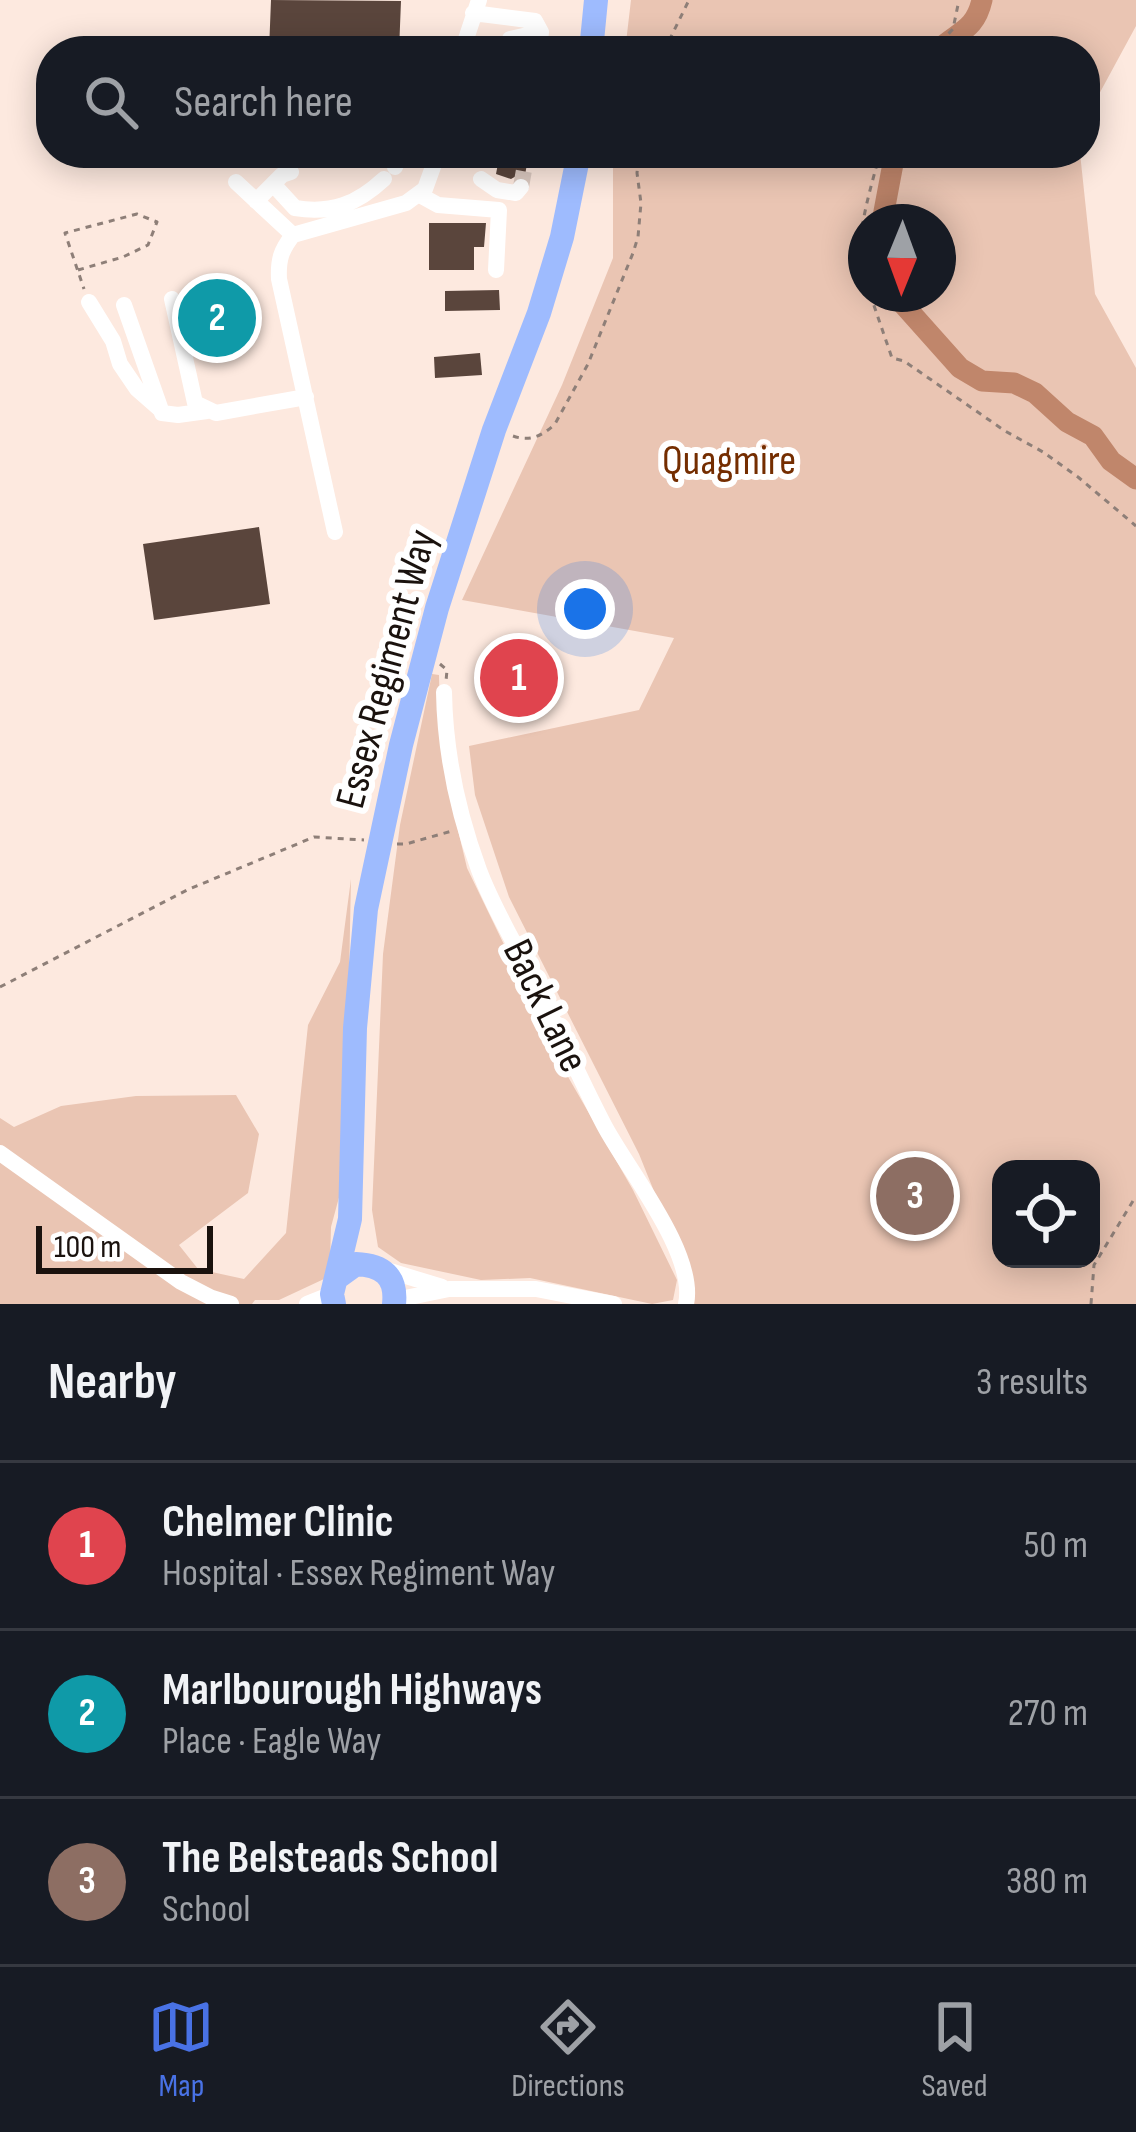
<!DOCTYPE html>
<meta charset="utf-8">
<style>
:root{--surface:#171b24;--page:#20242c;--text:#f1f3f6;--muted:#9ea1a6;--line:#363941;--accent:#4972e5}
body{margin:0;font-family:"Sofia Sans Condensed",sans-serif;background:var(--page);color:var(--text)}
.controls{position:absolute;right:36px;bottom:36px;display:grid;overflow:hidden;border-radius:24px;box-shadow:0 6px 30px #0003}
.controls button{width:108px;height:108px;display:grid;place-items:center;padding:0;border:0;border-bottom:3px solid var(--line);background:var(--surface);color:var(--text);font:60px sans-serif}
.compass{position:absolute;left:848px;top:204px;width:108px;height:108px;border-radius:50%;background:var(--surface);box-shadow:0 6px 30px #0003;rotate:181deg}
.scale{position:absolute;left:36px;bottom:30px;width:177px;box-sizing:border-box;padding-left:12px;border:6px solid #1a120e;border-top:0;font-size:33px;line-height:42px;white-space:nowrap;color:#1a120e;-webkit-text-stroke:9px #fff;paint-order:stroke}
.you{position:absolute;left:585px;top:609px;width:42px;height:42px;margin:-30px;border:9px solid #fff;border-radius:50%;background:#1a73e8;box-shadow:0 0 0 18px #1a73e833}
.badge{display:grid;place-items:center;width:78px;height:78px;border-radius:50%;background:var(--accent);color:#fff;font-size:39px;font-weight:700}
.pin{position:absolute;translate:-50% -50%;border:6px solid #fff;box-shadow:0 3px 12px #0006}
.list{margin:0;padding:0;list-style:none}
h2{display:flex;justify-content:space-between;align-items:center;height:156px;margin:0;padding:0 48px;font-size:51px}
h2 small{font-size:39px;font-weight:400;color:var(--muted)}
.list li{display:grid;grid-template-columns:78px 1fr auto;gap:36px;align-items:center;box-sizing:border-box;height:168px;padding:0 48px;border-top:3px solid var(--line)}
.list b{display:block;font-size:45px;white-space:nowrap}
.list p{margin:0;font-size:39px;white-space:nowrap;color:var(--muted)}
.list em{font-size:39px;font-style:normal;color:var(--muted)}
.icon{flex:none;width:66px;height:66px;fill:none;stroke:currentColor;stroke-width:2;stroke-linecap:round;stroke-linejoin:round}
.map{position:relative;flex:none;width:1136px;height:1304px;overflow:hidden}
.search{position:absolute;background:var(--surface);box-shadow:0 6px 30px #0003;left:36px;right:36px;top:36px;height:132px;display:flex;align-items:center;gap:30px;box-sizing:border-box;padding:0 42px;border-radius:48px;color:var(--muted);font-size:45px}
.sheet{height:660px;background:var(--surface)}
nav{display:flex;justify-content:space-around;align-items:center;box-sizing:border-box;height:168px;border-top:3px solid var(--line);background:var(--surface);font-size:33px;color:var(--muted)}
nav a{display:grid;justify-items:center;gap:6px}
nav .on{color:var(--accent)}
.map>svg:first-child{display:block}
.green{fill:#eac5b3;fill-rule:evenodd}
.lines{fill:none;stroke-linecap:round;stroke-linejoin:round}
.river{stroke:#c0866b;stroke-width:21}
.building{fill:#5a453c}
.minor-tunnel{stroke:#dbc9c0;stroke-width:16;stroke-dasharray:16 8;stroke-linecap:butt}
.path{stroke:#8e7f78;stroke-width:3;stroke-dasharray:6 6;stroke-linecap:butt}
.minor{stroke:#fff;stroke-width:16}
.highway{stroke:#9ebbfe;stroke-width:24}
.labels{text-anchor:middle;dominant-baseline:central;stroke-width:12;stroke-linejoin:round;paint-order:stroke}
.park-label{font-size:42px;fill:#742d00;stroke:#fff}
.street-label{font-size:42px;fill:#1a120e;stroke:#fff}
</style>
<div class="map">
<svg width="1136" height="1304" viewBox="0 0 1136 1304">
<rect width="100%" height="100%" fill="#fde9df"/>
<!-- green -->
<path class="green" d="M631,0H1136V26L1085,120V51H625Z
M613,153H1080L1095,294L1136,368V1304H694L666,1221L639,1154L509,897L475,795L469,746L639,710L674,638L462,600L562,385L613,258ZM866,222H938V294H866ZM1001,1169H1091V1259H1001Z
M432,674L439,675L440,726L449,792L467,868L567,1075L633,1190L677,1280L673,1300L652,1304L530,1278L481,1280L401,1263L378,1247L372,1210L383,954L400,825Z
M351,879L345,1175L331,1227L330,1264L324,1279L279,1300H255L252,1304H0V1118L14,1127L61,1106L136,1096L236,1095L259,1134L248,1193L179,1245L198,1269L244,1279L286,1233L308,1025L340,962Z"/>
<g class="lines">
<!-- river -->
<path class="river" d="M937,51C958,31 975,31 982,0
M882,222L895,153
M894,294L960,368L982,381L1014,383L1035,393L1067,422L1093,436L1111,461L1136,479"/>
</g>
<!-- building -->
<path class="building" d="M271,0L401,1L399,51H269Z
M500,153H529L525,175H518L511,179L496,174Z
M429,223H486L484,247H474V270H429Z
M230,283L244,345L203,354L190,291Z
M499,290L500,310L445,311V291Z
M480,353L482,375L435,378L434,357Z
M259,527L270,604L154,620L143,544Z"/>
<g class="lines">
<!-- minor-tunnel -->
<path class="minor-tunnel" d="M521,187L527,153"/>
<!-- path -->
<path class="path" d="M664,51L689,0
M932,51L953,29L959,0
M860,153L875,160
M78,270L123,257L148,245L157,222L137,214L65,233L84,289
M866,286C849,254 871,188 880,153
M870,294L892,358L904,361L1005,431L1043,452L1078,477L1136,526
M513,436C530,442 542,436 555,424L588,364L633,253L638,237L641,203L637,173L639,153
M440,664L447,670L446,681
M397,844H406L452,831
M0,987L187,890L314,837L364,840
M1091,1304L1094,1265L1136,1196"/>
<!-- minor -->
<path class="minor" d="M473,13L535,21L541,32L539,51
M462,51L479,0
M509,51L510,39L541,32
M395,167L400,153
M481,179L497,190L516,193L521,187
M236,182L293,235
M273,184L295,208C332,214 357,204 384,179
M418,194L438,205L499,210L496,270
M256,201L282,175L291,172
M172,299L195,403L216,413L306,397
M89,302L113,341L120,364L137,389L161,410
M124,305L162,413L178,415L207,411
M335,532L279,279C278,260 281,250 293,235L406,203L425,189L438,153
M444,692C445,753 458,813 479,870C494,910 517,947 536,985C559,1031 580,1079 604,1125C627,1169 697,1254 686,1304
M0,1153L181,1282L212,1298L231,1304
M380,1268L442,1287
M395,1300L449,1289H536L614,1304
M307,1304L332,1294"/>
<!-- highway -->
<path class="highway" d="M591,51L596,0
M338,1277L356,1264C382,1265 397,1276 394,1304
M334,1304L332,1294L350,1219L355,1028L366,909L401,745L437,608L494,430L539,313L562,237L579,153"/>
</g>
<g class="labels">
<!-- park labels -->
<g class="park-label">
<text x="729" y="461">Quagmire</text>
</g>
<!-- street labels -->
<g class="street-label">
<text transform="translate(387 669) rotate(-75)">Essex Regiment Way</text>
<text transform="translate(545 1006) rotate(64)">Back Lane</text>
</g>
</g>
</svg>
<div class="controls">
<button><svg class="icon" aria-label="locate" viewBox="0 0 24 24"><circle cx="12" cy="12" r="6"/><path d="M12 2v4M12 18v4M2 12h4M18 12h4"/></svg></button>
</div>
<svg class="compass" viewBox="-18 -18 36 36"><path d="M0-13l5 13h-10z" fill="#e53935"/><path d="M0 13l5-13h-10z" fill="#9ea1a6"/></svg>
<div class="scale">100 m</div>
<div class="you"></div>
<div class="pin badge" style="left:519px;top:678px;background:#e0444e">1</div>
<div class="pin badge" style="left:217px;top:318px;background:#0f9aa8">2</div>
<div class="pin badge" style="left:915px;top:1196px;background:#8d6e63">3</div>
<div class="search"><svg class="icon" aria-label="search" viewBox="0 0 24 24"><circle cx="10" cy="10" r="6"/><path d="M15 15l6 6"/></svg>Search here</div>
</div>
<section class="sheet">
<h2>Nearby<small>3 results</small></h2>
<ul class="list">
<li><span class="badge" style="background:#e0444e">1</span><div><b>Chelmer Clinic</b><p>Hospital · Essex Regiment Way</p></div><em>50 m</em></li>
<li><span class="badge" style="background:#0f9aa8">2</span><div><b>Marlbourough Highways</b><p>Place · Eagle Way</p></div><em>270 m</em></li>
<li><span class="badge" style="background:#8d6e63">3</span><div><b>The Belsteads School</b><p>School</p></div><em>380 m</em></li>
</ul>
</section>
<nav>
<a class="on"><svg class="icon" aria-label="map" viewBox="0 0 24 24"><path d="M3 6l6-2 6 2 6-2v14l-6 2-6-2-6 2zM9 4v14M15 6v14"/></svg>Map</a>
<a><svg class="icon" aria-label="directions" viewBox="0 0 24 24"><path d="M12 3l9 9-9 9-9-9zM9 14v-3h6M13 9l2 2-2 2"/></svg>Directions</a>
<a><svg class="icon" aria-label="saved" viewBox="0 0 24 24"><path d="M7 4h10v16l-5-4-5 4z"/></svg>Saved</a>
</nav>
